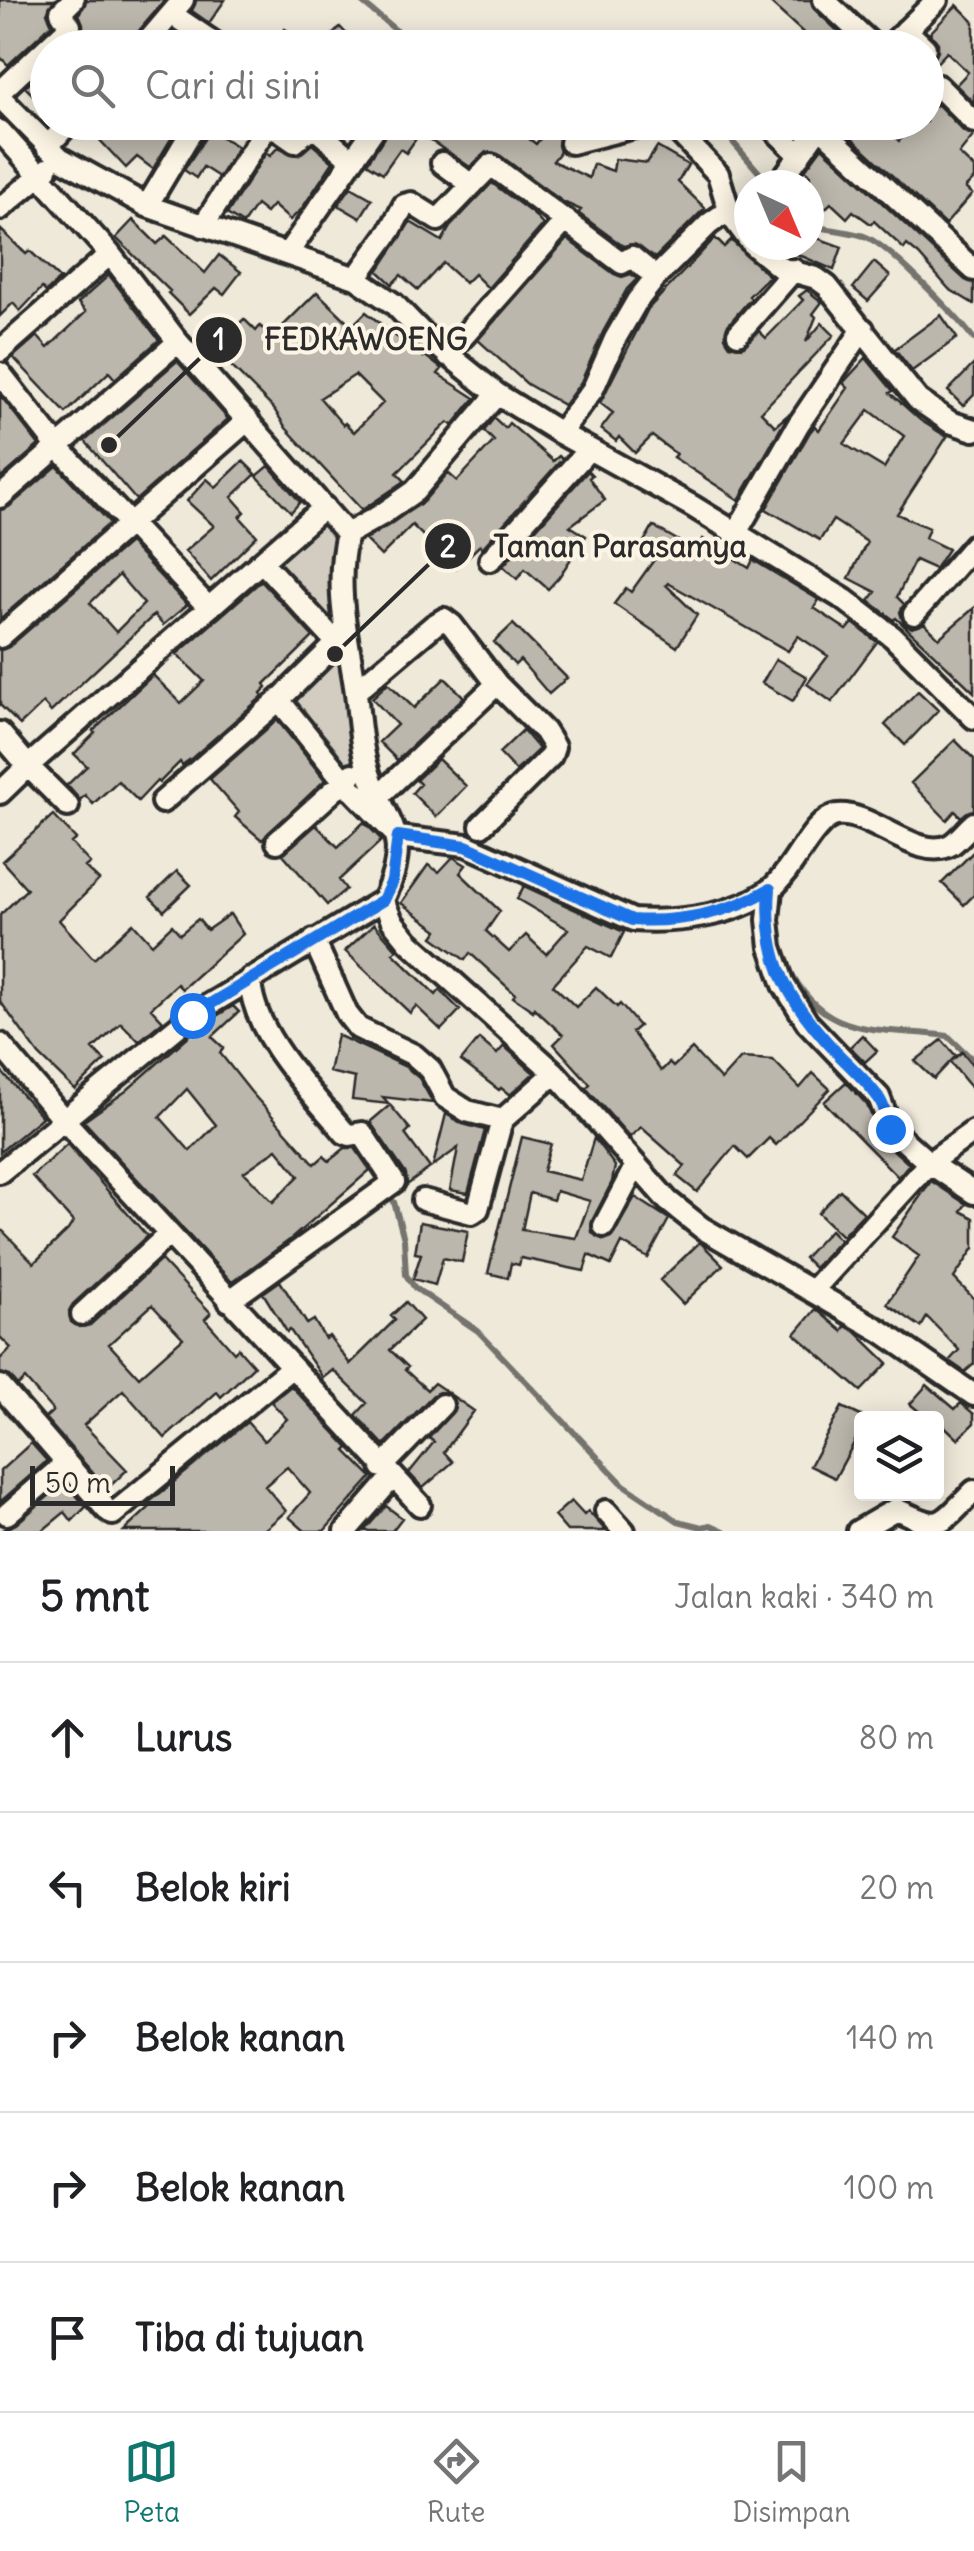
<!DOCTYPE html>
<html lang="id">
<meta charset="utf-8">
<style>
:root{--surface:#fff;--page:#f2f2f2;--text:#202124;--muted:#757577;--line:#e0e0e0;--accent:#0f766e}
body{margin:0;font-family:Delius,sans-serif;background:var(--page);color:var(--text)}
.controls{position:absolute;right:30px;bottom:30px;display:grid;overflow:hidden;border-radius:10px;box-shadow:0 5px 25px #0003}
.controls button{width:90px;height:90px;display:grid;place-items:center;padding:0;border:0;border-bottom:2px solid var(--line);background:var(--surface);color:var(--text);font:50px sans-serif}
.compass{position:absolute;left:734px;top:170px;width:90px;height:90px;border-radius:50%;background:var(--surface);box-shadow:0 5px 25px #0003;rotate:136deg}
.scale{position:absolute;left:30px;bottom:25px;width:145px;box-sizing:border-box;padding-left:10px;border:5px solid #2b2b2b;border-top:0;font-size:28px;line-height:35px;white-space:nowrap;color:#2b2b2b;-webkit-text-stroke:8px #fcf5e5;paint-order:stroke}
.stop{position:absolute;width:30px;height:30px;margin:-22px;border:8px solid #1a73e8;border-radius:50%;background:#fff}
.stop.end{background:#1a73e8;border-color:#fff;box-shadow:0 2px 10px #0008}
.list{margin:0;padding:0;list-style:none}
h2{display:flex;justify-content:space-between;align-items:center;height:130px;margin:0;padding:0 40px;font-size:42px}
h2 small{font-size:32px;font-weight:400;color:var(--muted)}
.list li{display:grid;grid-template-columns:65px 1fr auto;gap:30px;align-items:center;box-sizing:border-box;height:150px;padding:0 40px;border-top:2px solid var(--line)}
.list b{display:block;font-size:38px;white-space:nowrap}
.list em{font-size:32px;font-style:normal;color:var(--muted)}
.icon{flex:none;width:55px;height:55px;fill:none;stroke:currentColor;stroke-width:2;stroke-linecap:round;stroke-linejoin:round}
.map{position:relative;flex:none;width:974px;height:1531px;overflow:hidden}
.search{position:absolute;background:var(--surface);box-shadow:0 5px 25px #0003;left:30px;right:30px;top:30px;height:110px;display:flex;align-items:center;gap:25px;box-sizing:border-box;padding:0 35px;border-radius:55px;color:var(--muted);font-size:38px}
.sheet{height:880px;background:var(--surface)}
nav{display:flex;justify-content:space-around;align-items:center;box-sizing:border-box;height:140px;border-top:2px solid var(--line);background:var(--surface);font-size:28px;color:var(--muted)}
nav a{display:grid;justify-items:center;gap:5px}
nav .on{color:var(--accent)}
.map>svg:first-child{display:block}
.green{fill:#d2cdc0;stroke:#7e7c76;stroke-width:2.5}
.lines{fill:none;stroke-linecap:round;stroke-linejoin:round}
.stream{stroke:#75736d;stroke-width:6}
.building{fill:#bcb7ac;stroke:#2b2b2b;stroke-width:2.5;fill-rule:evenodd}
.minor-casing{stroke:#2b2b2b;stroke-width:28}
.minor{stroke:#fcf5e5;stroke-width:20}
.route{stroke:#1a73e8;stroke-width:12}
.leader{fill:none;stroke:#2b2b2b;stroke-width:4}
.callout-dot{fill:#2b2b2b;stroke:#fcf5e5;stroke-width:4}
.mark-label{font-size:30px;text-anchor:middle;font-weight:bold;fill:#fff}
.callout-label{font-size:30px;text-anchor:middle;font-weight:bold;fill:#2b2b2b;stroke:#fcf5e5;stroke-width:8;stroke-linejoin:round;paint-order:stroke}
</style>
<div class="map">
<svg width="974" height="1531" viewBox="0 0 974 1531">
<rect width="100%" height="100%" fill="#efe9da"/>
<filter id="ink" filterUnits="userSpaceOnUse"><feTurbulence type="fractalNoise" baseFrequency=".01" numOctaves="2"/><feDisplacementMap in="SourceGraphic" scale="20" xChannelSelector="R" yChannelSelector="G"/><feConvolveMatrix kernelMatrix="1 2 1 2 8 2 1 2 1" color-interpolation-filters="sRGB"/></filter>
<g filter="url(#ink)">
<!-- green -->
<path class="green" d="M325,511L341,545L373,791L361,787L334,747L290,695L323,663C317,619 291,599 263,567Z"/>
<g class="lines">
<!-- stream -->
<path class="stream" d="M359,0L404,37L428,48
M724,122L731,140L770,185
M809,226C827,229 847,231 864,236C888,244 957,317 974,339
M787,964C822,1041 878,1027 948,1036L974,1061
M394,1202L404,1239L406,1275L415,1288L478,1331L624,1485L678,1521L702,1527L711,1525L724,1531"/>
</g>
<!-- building -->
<path class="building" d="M0,0H54L47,13L52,24L8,65L0,57Z
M86,0H165L132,39L128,48H67L83,32V24L79,14Z
M196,0H225L209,23L192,11Z
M767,0H811L814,9L842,35L839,39L849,48H820Z
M957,5L974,22V103L956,85L968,72L947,52L926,74V61L934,58L938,50V43L930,33Z
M340,27L360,48H320Z
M285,29L317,48H274Z
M48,66V110L25,87Z
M938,105L964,132L974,135L959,154L974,168V179L965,188L972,194L945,225L837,124L879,122L899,141L916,122H926V108Z
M83,122H181L153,169L137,157L126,168Z
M394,122L418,136L406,153L400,149L383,173L367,163Z
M425,122H507L536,144L549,127L560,135L558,145L560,152L553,161L589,178L593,164L613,171L615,159L647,163L657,147L688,165L678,182L705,208L655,258L634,244L623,246L578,213L581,210L563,202L498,154L486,152L470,167L418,132Z
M210,130L238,147L219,177L203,167L196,178L184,170Z
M312,144L333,162L301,210L290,220L273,205L266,213L256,205L243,224L227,214L266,153L270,156L278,147L298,155Z
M822,147L965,280L974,283V304L949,289L919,255L907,245L904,249L874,221L871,224L853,211L847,218L831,203L809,224L810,175L805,170Z
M492,183L533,214L543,225L488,288L474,274L465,283L443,263L418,290L401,275L392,284L378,271L410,222L442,241L450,227Z
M351,187L372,199L360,218L338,205Z
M133,220L157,244L166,236L205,273L219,255L241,272L224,294L216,288L189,314L168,293L170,291L116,238Z
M0,229L26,254L30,251L60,279L46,292L42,288L20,311L13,303L0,316Z
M809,235L842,247L834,270L776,245H809Z
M715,238L724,247L731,240L769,276L749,296L751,298L727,326L725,337L730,345L743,347L759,331L766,338L803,300L799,296L807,290L822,302L813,314L816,317L806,342L822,323L834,335L761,412L775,426L789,414L739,500L673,457L676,454L652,436L635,453L619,437L616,441L601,429L613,413L600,403L648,309Z
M567,239L614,274L622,277L631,274L637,279L627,289L603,332L581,382L564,405L527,384L478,340Z
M874,262L890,276L868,301L853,288Z
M109,275L159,340L115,379L109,372L66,413L13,357L37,336L48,348L86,312L78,303Z
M317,292L352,326L366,312L397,337L400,334L423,357L424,355L442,369L438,374L475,398L453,425L448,422L397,473L405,481L362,510L286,428L274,409L223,358L227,354L217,344L244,319L256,331L260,326L272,337ZM355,375L383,403L354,432L345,423L343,425L320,398Z
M941,315L957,338L912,371L895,349Z
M866,358L893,391L890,393L920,420L947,437L897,514L929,528L925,538L948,549L935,569L915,560L897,597L904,604L900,612L904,624L912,628L924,623L939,638L974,608V692L896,618L894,620L869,601L876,592L849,578L867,542L833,520L820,540L766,509L810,432L815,426L819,430L848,388L843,383ZM869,410L904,436L884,468L844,444Z
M177,361L228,419L136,500L85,441Z
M974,364V395L963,406L948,391Z
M0,395L39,445L0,479Z
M494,418L505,428L509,423L553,461L559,456L562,459L482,548L480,545L456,568L412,525L381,556L365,540L423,502L448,473L457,481L494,441L484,431Z
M243,461L256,474L232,497L245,512L240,517L257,536L211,581L185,551L214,526L187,501L207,479L216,487Z
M57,466L110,523L0,619V510L9,507Z
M269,466L300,502L291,512L257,476Z
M588,471L592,475L589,478L605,500L570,526L586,536L559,577L548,589L525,569L517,579L503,566Z
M653,526L696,551L703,539L749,568L753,560L819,600L814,608L847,630L853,623L877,642L832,702L807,684L828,656L798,636L788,651L668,583L666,585L697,615L677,647L614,604L626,588L631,592L656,557L641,547Z
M129,543L187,605L163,625L154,615L51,712L43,703L20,725L0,705V650L9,647ZM119,575L144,604L116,632L90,603Z
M261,581L313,637L265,684L267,687L261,693L263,696L192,758L182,765L180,762L159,783L157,781L138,801L118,781L93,804L85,795L80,800L67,785L87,766L74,754L95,733L93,731L153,675L181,703L204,681L177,654Z
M513,624L567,678L549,694L520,660L515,665L494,642Z
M776,659L807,677L793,701L762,683Z
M445,678L464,697L397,760L379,742L397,725L372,698L388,683L414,708Z
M918,691L938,710L905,745L885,725Z
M277,720L325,780L262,840L235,817L239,812L210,779Z
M523,730L539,749L516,771L499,753Z
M955,740L974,759V810L961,817L955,811L947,820L911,783Z
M438,759L466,786L436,817L412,793L420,784L416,780Z
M53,815L76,839L71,843L90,863L85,867L99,880L59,920L94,959L133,923L152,944L172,925L180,934L198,919L207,930L230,914L243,934L182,989L177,984L151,1008L163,1021L139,1041L121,1023L93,1049L105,1061L75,1090L39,1055L0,1001V915L27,889L2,861Z
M364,822L382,840L339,880L346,889L327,905L283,854L316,825L338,847Z
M974,851V895L964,905L942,883Z
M453,857L466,865L460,873L500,911L486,931L509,952L526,935L546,954L568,929L517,899L524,886L624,932L611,958L588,946L553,985L576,1007L596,987L617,1007L620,1004L639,1026L632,1032L661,1071L669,1063L673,1067L692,1049L721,1080L741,1058L773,1060L800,1088L813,1073L830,1089L776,1145L769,1138L748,1159L735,1146L697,1192L677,1176L685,1166L641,1127L630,1137L586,1088L590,1084L554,1044L563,1035L534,1008L533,1011L513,997L515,994L470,953L465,960L433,937L438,930L401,903L428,865L439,872Z
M177,871L191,885L164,911L150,897Z
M374,924L397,950L393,953L436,995L440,990L460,1010L441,1030L416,1006L410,1013L345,951Z
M233,1006L239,1012L212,1037L224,1048L220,1053L251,1092L315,1164L324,1156L329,1161L345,1148H355L370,1170L291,1239L232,1282L84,1121L126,1091L200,1026ZM187,1089L216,1125L190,1151L160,1117ZM277,1149L299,1176L273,1202L244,1172Z
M337,1035L406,1067L419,1078L433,1103L383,1097L389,1104L352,1100L355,1078L329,1072Z
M862,1035L877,1051L865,1062L850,1047Z
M479,1039L497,1054L504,1046L534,1073L510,1095L501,1088L499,1090L461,1061Z
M942,1040L956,1056L951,1061L962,1052L974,1067V1091L950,1062L934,1079L915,1061Z
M0,1070L42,1117L0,1152Z
M846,1082L867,1105L881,1139L909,1164L898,1177L824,1102Z
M390,1105L410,1129L405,1134L430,1168L407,1185L406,1174L370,1122Z
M446,1114L463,1124L485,1130L468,1193L450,1190L458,1148L433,1166Z
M522,1137L551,1144L543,1171L581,1180L594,1138L615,1166L612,1182L592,1221V1232L604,1240L612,1237L635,1197L669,1219L648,1258L622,1243L611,1265L589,1255L584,1271L521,1258L519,1265L511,1263L508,1278L488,1273ZM556,1191L590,1201L576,1238L522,1230L530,1193L553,1200Z
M67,1144L147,1236L73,1304L69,1311L71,1322L79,1327L90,1325L161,1260L211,1313L205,1319L234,1352L238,1348L254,1366L221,1397L217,1392L165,1438L123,1390L84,1425L127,1470L107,1489L45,1418L53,1411L25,1379L18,1386L10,1376L0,1373V1359L11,1348L0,1337V1228L34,1263L68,1230L73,1222L32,1176ZM152,1305L183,1338L139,1377L109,1344Z
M931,1181L966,1204L961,1211L974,1218V1248L954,1278L974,1299V1364L965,1372L949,1361L959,1350L927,1317L921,1327L887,1304L919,1256L892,1237Z
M840,1190L864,1213L842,1236L818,1213Z
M420,1222L468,1231L462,1262L443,1258L435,1285L413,1279L421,1254L415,1253Z
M830,1230L840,1240L814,1268L804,1258Z
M700,1242L723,1265L683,1304L660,1280Z
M280,1281L307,1324L314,1320L325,1339L329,1336L350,1364L395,1320L391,1316L406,1302L422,1320L390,1350L408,1367L405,1370L427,1390L434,1383L450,1394L439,1392L433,1395L384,1445L356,1415L367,1403L333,1370L323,1378L290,1330L287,1332L263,1293Z
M816,1309L842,1331L845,1326L856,1332L888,1363L861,1391L795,1334Z
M927,1385L955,1409L961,1403L974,1414V1423L958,1439L936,1418H927L910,1404Z
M291,1386L349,1448L346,1451L372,1477L324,1531H305L289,1517L310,1493L287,1467L265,1486L286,1511L263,1531H124L150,1507L147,1504L247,1422L264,1441L287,1419L271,1402Z
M451,1395L474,1411L444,1452L453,1462L423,1488L409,1473L434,1442L429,1438L455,1409Z
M842,1407L865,1418H862V1428L835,1478L810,1466Z
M31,1443L47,1461L0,1502V1471Z
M65,1482L86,1507L72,1521L65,1512L42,1531H0L16,1524Z
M571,1501L584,1515L588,1511L606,1531H567L554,1516Z
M386,1506L402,1518L392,1531H364Z"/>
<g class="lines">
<!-- minor casing -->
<g class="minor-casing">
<path id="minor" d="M824,0L876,48
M173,15L216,44
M906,30L925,48
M142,48L183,0
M888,48L937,0
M0,92L70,26L61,12L73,0
M926,94L938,86L974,122
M0,97L60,158L147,206L356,278L394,304L424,335L497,394L560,433L692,506L845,600L893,637L974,718
M669,122L718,174L730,214L749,240
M766,122L800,155
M269,124L295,142L312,126L352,160
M820,127L974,270
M0,131L110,254L178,342L347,534
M571,143L655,122
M47,147L70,122
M442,163L472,185
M778,185L823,122
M147,206L197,122
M0,209L47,169
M203,226L270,122
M753,245L781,268L816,278L827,286L918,400L950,422L974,430
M287,254L379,122
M356,278L390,231L404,205L411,203L438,220L491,165L622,263L632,257L656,277
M738,334L794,270
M0,351L110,254
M447,355L566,220
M0,373L57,446L209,608
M497,394L415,491L381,515L347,534C334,585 347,635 355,686C359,712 359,737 366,763C382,824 416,830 383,900L392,921L409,942L555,1073L668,1201L702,1228L881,1331L974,1395
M560,433L593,389L615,339L637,301L656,277L709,224L719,217L749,209
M0,497L178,342
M736,533L798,425L863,329
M490,560L589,449
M262,562L336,642
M914,614L974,545
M0,637L248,420
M356,691L434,625L444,619L452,625L497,684L544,731L554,747L551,756L481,826
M279,700L344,781L398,837L466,845L633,920C677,923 736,916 772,888C793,871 813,819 837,815C870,810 920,864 952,844C960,838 967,829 974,823
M0,733L28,766L324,507
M0,793L28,766L68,806
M379,796L497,684
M162,802L279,700L346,634
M277,842L352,774
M771,889L768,920L771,947L784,985L807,1022L879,1097L891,1129L929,1163L974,1131
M314,940L347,1014L358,1028L414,1055L430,1069L445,1097L467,1111L502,1120
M0,1044L63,1119L420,1505
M0,1172L192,1015L383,900
M423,1200L472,1213L478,1209L502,1120L555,1073
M604,1226L635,1167
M812,1291L929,1163L974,1193
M229,1301L394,1182L362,1133L350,1135L345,1133C311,1092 252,1034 250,979
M82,1314L168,1235
M0,1386L106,1509L113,1514L292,1367
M382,1467L442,1405
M606,1511L624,1531
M7,1514L66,1463
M346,1531L392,1478
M858,1531L896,1509C943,1531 937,1528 974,1491"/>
</g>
<!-- minor -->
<use href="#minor" class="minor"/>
</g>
</g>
<g class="lines" filter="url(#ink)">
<!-- route -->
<path class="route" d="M192,1015L383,900L392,881L398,836L466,846L632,920C679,923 730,913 770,889C764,962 789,1002 838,1054C852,1068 869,1083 880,1100C885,1108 887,1119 890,1129"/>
</g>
<!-- callouts -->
<path class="leader" d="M109 445L219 340M335 654L448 546"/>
<g class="callout-dot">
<circle cx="109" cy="445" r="10"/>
<circle cx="335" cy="654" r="10"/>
<circle cx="219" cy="340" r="25"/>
<circle cx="448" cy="546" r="25"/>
</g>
<g class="mark-label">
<text x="219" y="350">1</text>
<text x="448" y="557">2</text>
</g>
<g class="callout-label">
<text x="366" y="350">FEDKAWOENG</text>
<text x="620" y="557">Taman Parasamya</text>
</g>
</svg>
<div class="controls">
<button><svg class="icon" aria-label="layers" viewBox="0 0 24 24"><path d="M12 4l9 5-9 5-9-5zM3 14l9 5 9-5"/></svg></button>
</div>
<svg class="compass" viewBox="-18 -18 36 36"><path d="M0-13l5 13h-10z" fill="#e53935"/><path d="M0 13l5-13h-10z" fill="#757577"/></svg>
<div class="scale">50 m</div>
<div class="stop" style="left:192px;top:1015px"></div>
<div class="stop end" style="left:890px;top:1129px"></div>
<div class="search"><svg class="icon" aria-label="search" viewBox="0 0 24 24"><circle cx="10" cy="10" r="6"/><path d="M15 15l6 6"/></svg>Cari di sini</div>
</div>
<section class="sheet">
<h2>5 mnt<small>Jalan kaki · 340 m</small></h2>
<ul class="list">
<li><svg class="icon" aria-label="ahead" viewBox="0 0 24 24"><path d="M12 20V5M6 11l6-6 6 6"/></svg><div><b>Lurus</b></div><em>80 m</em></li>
<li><svg class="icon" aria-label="left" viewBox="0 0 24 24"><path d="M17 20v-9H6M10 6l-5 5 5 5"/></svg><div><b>Belok kiri</b></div><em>20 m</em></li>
<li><svg class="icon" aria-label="right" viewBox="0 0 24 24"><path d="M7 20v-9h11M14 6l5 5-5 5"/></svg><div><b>Belok kanan</b></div><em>140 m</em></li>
<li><svg class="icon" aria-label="right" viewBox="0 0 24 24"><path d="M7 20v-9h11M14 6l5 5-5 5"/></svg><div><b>Belok kanan</b></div><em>100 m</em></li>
<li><svg class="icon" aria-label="arrive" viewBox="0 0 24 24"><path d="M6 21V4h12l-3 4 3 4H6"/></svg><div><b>Tiba di tujuan</b></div></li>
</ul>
</section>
<nav>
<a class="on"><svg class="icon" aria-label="map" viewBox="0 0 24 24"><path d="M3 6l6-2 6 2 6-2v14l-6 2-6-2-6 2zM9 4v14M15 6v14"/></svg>Peta</a>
<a><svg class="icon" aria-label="directions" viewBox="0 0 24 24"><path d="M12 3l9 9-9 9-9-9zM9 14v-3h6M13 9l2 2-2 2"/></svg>Rute</a>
<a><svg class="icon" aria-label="saved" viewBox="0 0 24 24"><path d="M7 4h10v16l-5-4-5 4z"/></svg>Disimpan</a>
</nav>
